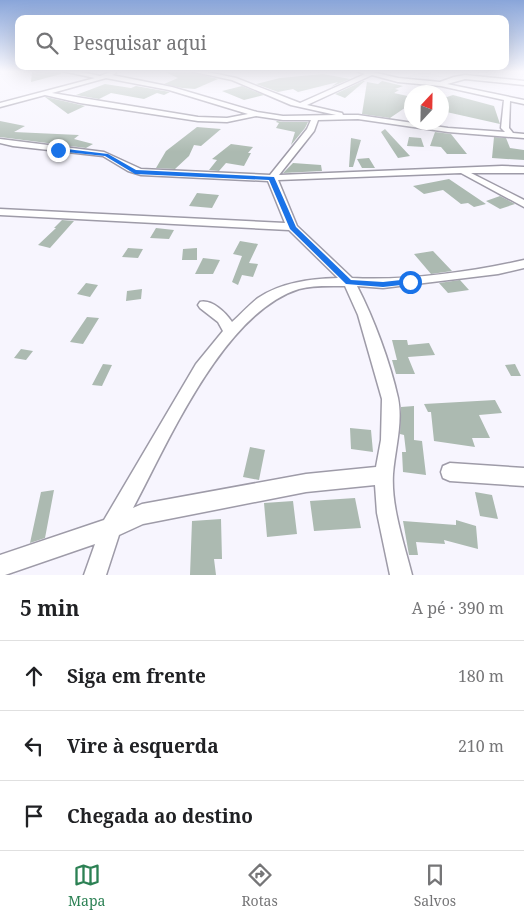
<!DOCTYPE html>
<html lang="pt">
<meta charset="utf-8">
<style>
:root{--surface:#fff;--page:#f6f6f6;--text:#202124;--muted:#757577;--line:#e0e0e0;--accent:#2c8154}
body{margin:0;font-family:"Noto Serif",serif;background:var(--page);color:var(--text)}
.compass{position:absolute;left:404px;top:85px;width:45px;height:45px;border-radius:50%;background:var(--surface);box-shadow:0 5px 20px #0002;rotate:22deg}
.stop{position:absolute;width:15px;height:15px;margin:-11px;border:4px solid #1a73e8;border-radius:50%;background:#fff}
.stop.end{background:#1a73e8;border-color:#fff;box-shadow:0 1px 5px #0008}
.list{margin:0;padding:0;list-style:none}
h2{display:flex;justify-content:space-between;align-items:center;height:65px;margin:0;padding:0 20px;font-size:21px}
h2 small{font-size:16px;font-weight:400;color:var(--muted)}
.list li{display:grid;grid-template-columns:32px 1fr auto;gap:15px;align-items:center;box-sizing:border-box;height:70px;padding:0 20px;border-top:1px solid var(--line)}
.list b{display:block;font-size:19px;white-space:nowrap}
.list em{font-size:16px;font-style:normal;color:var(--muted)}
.icon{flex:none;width:28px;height:28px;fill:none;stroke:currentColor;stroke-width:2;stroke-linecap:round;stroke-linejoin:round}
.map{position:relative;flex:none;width:524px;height:575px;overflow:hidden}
.search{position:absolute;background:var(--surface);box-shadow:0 5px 20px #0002;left:15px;right:15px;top:15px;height:55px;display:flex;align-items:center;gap:12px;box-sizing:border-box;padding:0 18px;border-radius:10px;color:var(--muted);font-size:19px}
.sheet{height:275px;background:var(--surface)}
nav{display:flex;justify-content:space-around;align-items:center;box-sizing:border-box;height:70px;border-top:1px solid var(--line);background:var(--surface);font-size:14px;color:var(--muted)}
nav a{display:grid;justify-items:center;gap:2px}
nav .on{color:var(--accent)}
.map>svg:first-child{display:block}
.building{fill:#acbab1}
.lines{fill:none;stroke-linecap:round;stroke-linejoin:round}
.street-casing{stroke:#9e9ba8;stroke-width:3}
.street{fill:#fff;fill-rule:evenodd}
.route{fill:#1a73e8}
</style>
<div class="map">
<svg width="524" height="575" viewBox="0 0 524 575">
<rect width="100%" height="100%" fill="#f7f5fe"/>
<!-- building -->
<path class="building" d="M32,71H60L61,74L31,82Z
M163,71H187L218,79L195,89L182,88L164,84L178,78Z
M323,74L350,79L331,87L338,82L298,92L293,89L278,92L256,84L280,78Z
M365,81L345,98L335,94L363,81Z
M382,81L403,86L395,89L399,90L394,93L412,97V103L390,118L362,114L367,82L378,84Z
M105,84L131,88L136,86L170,92L164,95L157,93L144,99L111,93L99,99L76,95Z
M242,86L264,95L244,100L222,91Z
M453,95L494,106L500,124L442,111V96L447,97Z
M45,97H46L85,106L68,114Z
M0,121L25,126L14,132L79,135L74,139L93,144L86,148L0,137Z
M277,121L283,122H308L305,128L291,145L295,132L276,128L279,123L276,122Z
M197,127L221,129L201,146L194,145L189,156L175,169L156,168L166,151Z
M385,129L410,156L398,158L381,132Z
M435,132L451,134L467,154H447L441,147L430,146Z
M409,137L421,138L424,147L407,146Z
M494,137L506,138L510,148L524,150V160L492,158Z
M351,138L361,140L353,167H349Z
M231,144L253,147L248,153H251L244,166L226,163L219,171L209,170L217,160L212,159Z
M369,158L375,168H362L357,159Z
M293,163L321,165L322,171L283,173Z
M449,179L486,204L474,207L468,203L461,204L443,190L424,194L413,186Z
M197,193L219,195L212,208L189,206Z
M500,196L515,204L500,209L486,201Z
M62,220L74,221L50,248L38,245L56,228H54Z
M156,228L174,230L169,239L150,238Z
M240,241L258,244L249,263L258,264L253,277L242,275L238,285L232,282L242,256L233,254Z
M128,248L143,249L138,258L122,257Z
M197,248V260H182L183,249Z
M433,251L452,271L431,274L414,254Z
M203,258L220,260L213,274H195Z
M460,280L469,290L448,293L439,283Z
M86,283L98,285L90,297L77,294Z
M142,289L141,299L126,301L127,291Z
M87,317L99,318L83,344L70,342Z
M392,340H407L408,345L429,343L435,355L408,357L415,374H396L392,360H397Z
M21,349L33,351L26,360L14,358Z
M103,364L112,365L102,386L92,385Z
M515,364L521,376H511L505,365Z
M495,400L502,413L479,415L490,438H472L475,447L434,441L431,412H428L424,404Z
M414,406V440L422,441L426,475L403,472L402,452H406L404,435L400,434L401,407Z
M350,428L371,430L373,452L351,449Z
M250,447L265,450L259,480L243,477Z
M54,490L45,538L30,543L41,492Z
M475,492L492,495L498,519L480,516Z
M355,498L361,528L314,531L310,501Z
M293,501L297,534L267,537L264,503Z
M221,519L222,559H214L216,575H190L192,521Z
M456,520L476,526L478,549L444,540L445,544L416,542L418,555H409L403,521L456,525Z"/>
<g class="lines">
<!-- street casing -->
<g class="street-casing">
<path id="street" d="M62,71H76L100,76L113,71L116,73L112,75L172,87L257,112L283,116L336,115L291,105L232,80L190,71H203L236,78L300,103L365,74L357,71H368L398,78L440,82L454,77L465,75L524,81V85L465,79L447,84L524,100V104L510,101L509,128L513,133L524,134V138L448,132L358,119L318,120L314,131L279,175L502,166L524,167V173H471L524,200V207L461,173L278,180L297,226L352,278C405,281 472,272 524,260V268L498,274L383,288L357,286C374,319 390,362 398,398C403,423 395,449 393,474C391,507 404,543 412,575H390L377,513L375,485L306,492L143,524L119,535L106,575H84L95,544L5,575H0V555L104,520L196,364L223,331L218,322L200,308L198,305L200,302C212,299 226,313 232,322C240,315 249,305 258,298C282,282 310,279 338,278L289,230L0,215V209L285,223L268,181L141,175L128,171L103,156L13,146L0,143V139L104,152L141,169L270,175L307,129L311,120H283L256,116L227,122L198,121L80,103L45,95L0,107V103L95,78ZM372,75L398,82L441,86L504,100L501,128L505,132L448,128L358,115H343L342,113L307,105ZM106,78L169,90L248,114L227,118L198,117L52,93ZM345,286L358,315L382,399L381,440L376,467L306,474L142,504L133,508C169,441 223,313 299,289C313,285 330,286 345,286Z
M450,463L524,468V486L450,481L443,478L441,472L443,466Z"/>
</g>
<!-- street -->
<use href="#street" class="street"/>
</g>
<!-- sky -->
<linearGradient id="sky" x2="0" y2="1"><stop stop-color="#89a5d9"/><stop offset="0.47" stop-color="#fbfaff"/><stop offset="1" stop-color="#fbfaff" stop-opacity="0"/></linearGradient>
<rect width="524" height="152" fill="url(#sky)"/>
<!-- route -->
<path class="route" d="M58,148L108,154L136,170L274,177L296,227L351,280L383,282L410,279L414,282L410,284L383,287L346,284L290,229L269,180L135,174L105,156L56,151Z"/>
</svg>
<svg class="compass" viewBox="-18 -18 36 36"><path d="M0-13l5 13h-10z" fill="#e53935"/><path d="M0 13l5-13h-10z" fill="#757577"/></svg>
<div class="stop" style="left:410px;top:282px"></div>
<div class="stop end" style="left:58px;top:150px"></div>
<div class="search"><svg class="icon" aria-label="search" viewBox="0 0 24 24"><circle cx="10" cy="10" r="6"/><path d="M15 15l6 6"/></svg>Pesquisar aqui</div>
</div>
<section class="sheet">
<h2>5 min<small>A pé · 390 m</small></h2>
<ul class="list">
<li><svg class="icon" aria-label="ahead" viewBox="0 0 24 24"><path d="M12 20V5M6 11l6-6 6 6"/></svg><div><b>Siga em frente</b></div><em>180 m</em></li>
<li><svg class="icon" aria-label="left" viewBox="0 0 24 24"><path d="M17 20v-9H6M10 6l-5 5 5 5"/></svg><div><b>Vire à esquerda</b></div><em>210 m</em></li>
<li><svg class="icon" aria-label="arrive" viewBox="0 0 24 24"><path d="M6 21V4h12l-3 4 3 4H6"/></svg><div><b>Chegada ao destino</b></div></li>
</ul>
</section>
<nav>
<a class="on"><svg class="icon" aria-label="map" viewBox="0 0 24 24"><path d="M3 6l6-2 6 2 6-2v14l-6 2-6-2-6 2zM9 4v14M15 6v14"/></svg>Mapa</a>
<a><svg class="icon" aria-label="directions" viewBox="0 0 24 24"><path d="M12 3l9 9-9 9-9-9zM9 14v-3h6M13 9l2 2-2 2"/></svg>Rotas</a>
<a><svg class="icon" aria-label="saved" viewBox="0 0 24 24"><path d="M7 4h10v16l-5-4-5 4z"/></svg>Salvos</a>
</nav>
